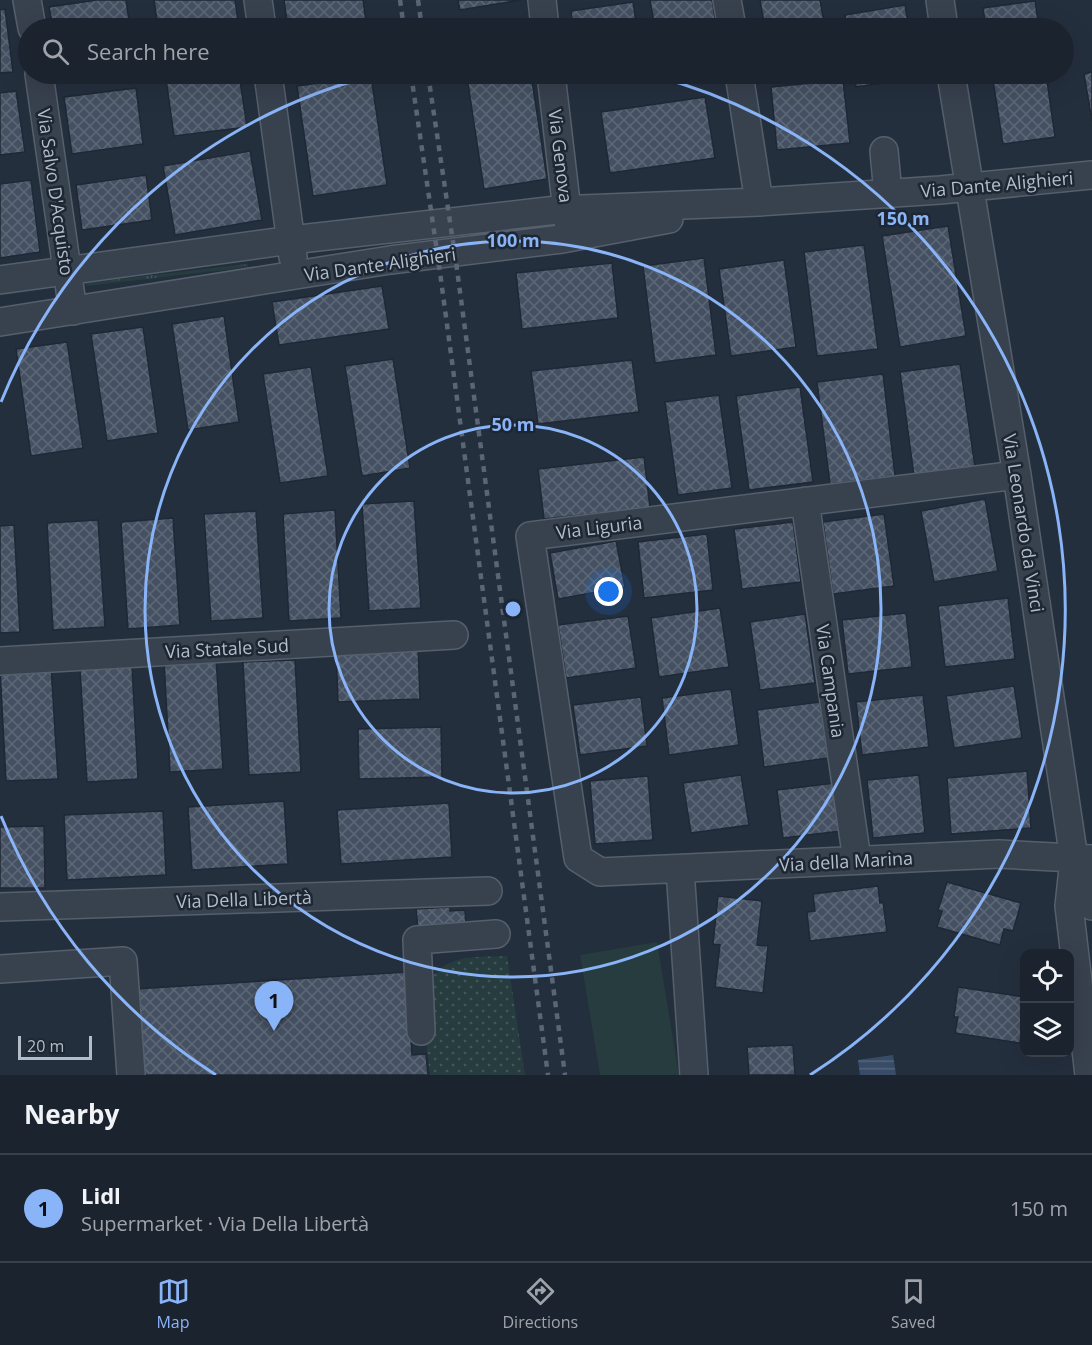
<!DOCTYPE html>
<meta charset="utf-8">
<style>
:root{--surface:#1b232e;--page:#242b36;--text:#f1f3f6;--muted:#a0a4aa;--line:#39404a;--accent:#8ab4f8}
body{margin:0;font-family:"Open Sans",sans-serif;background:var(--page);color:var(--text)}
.controls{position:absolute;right:18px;bottom:18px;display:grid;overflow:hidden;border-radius:12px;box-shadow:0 6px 24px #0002}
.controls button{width:54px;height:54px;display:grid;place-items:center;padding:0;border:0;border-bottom:2px solid var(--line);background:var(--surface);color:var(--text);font:30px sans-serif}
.scale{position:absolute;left:18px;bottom:15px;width:74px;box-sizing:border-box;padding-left:6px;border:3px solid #b4bcc9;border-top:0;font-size:16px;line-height:21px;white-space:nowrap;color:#b4bcc9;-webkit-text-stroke:4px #1d2633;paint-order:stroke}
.you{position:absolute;left:609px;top:592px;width:21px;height:21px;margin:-15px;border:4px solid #fff;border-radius:50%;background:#1a73e8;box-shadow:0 0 0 9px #1a73e833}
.badge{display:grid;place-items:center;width:39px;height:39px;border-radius:50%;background:var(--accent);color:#111;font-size:20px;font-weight:700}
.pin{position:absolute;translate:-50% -50px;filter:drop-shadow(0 2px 3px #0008)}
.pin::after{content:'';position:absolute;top:32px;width:21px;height:18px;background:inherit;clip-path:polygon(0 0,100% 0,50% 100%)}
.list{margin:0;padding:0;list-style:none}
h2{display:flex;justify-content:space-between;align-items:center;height:78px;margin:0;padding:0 24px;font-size:26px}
h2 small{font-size:20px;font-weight:400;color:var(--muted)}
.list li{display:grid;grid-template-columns:39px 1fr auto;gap:18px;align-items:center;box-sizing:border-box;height:108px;padding:0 24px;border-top:2px solid var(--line)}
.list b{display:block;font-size:22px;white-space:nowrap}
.list p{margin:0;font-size:20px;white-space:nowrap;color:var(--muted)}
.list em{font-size:20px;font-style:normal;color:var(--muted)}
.icon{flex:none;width:33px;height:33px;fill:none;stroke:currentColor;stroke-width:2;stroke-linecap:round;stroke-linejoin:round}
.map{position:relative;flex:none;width:1092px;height:1075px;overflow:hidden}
.search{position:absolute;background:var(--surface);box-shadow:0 6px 24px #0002;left:18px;right:18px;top:18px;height:66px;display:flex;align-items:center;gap:15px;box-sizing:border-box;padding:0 21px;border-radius:33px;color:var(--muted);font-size:22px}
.sheet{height:186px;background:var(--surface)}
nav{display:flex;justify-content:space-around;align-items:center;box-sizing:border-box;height:84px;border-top:2px solid var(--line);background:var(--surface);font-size:16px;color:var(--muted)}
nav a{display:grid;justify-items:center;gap:3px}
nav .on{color:var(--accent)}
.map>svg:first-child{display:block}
.grass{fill:url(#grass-tufts)}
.park{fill:#263c3f}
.garden{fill:url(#garden-dots)}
.water{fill:url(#water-rules)}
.building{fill:url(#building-cross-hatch);stroke:#1f2835;stroke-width:1.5}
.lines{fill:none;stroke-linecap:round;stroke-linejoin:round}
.minor-casing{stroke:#565f6c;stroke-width:30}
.minor{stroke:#38414e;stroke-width:27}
.rail{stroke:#5a6575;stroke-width:4.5;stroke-dasharray:6 6;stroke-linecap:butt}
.ring{fill:none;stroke:#8ab4f8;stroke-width:3}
.labels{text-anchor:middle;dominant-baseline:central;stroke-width:5;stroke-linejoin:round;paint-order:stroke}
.street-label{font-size:18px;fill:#b4bcc9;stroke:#1d2633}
.centre{fill:#8ab4f8;stroke:#1d2633;stroke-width:3}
.ring-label{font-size:18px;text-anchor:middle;font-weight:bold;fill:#8ab4f8;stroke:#1d2633;stroke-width:5;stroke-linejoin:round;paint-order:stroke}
</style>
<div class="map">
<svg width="1092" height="1075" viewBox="0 0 1092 1075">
<defs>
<pattern id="grass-tufts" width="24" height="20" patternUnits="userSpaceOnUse" patternTransform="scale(1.5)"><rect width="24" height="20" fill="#263c3f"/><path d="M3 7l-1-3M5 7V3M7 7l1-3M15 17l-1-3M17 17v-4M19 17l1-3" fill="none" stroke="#435659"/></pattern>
<pattern id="garden-dots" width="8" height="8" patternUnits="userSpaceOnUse" patternTransform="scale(1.5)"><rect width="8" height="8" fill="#263c3f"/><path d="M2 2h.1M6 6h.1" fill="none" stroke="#435659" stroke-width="1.8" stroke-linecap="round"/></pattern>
<pattern id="water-rules" width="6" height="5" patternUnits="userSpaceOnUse" patternTransform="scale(1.5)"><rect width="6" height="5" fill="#394c67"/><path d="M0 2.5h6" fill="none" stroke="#53647b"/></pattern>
<pattern id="building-cross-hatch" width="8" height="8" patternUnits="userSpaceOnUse" patternTransform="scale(1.5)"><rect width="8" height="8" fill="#455162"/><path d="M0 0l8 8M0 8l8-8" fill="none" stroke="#5d6877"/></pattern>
</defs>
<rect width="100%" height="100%" fill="#242f3e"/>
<!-- grass -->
<path class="grass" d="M247,264L248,267L87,286L86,283Z"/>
<!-- park -->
<path class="park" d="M657,942L679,1075H600L580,955Z"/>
<!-- garden -->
<path class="garden" d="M507,956L525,1075H430C428,1053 420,1008 427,987C430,978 439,968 448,964C464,955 489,957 507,956Z"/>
<!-- water -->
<path class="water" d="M893,1055L896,1075H860L858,1060Z"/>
<!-- building -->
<path class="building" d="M97,0H126L130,28H53L49,7Z
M154,0H235L239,28H158Z
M284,0H363L366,22L315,28H288Z
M458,0H521L460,10Z
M650,0H712L717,28H655Z
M760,0H820L825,28H765Z
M1035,1L1039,28H986L983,8Z
M633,2L637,28H573L571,11Z
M905,5L909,28H847L845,15Z
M5,9L13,72L0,73V10Z
M1092,72V121L1084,74Z
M204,74H239L247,127L174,136L166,79Z
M487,74H531L547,179L484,189L467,77Z
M580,74H628L581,80Z
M854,74H916L917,78L856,87Z
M992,74H1046L1055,137L1003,144Z
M371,76L387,185L313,196L297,86Z
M843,80L850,143L777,150L771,87Z
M136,88L143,144L72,154L64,97Z
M16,91L25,152L0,155V93Z
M705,97L715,158L610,173L601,112Z
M250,151L262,220L175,235L163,166Z
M146,175L152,220L82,230L76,185Z
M31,180L40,252L0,258V184Z
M948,226L966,336L900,347L882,236Z
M864,245L878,349L817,356L804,252Z
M704,258L716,355L655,363L643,266Z
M784,260L796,347L731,356L719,269Z
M612,263L618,318L522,329L516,273Z
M382,286L389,329L279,345L272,302Z
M224,316L239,422L188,430L172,324Z
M143,327L158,433L107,441L91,334Z
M67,342L83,448L31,456L16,349Z
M393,359L410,468L362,476L345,366Z
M632,360L639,412L538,424L531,371Z
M960,364L975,467L914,476L900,372Z
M311,367L328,476L280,483L263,374Z
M883,374L895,476L830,484L817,382Z
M800,387L813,482L749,490L736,396Z
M719,395L732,488L678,495L665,402Z
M644,457L650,508L544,519L538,469Z
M985,499L998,571L934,582L921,511Z
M414,501L421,608L369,611L362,504Z
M335,510L341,618L289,621L283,514Z
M256,511L263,618L211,621L204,514Z
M884,514L894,586L833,594L823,522Z
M173,518L180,625L128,629L121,522Z
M98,520L105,627L53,630L47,523Z
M793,522L801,582L742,589L734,529Z
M14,525L20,632L0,633V526Z
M707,534L713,590L644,598L638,542Z
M616,541L625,587L558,599L550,553Z
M1008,598L1015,659L945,667L938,606Z
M720,608L729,667L659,677L651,618Z
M906,613L912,667L848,674L842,620Z
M805,614L815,683L760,690L750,622Z
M628,616L636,668L566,678L558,625Z
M418,645L420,699L338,702L336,649Z
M216,657L223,769L170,772L164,660Z
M295,660L301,772L249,775L243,662Z
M51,666L58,779L6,781L0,669Z
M132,666L138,779L87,782L80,669Z
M1014,686L1022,738L954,748L946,696Z
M731,689L739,745L669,755L662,698Z
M923,695L929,747L862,755L856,702Z
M641,697L647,746L580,755L573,705Z
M820,702L828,758L764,767L757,710Z
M441,727L442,777L359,779L358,729Z
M1027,771L1031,828L951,834L947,778Z
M741,775L749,825L691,833L683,783Z
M919,775L925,833L873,838L867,780Z
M648,776L653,840L595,844L590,781Z
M835,783L841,831L783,838L777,790Z
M284,801L288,864L192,870L188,807Z
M449,803L452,857L341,864L337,810Z
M163,811L166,875L67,880L64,815Z
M44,826L45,888H0V827Z
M947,882L1021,903L1013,931L1004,929L1000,945L937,927L942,911L938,910Z
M878,886L880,903L883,902L887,932L810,941L807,912L815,911L813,894Z
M718,896L762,901L757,945L768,946L763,993L715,987L720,945L713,944Z
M450,907V911L465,910L466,925L418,929L416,909Z
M407,972L412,1055L426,1054L428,1075H141L135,989Z
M958,987L1024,997V1027L1022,1026L1020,1043L955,1033L958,1017H954Z
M793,1045L795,1075H749L747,1047Z"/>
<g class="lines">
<!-- minor casing -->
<g class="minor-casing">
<path id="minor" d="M27,0L32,28
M258,0L262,28
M542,0L545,28
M727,0L732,28
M940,0L944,28
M39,74L73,311
M268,74L293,257
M551,74L569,228
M739,74L759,202
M951,74L1017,475L1074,859L1069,906L1089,1075
M884,151L888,194
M0,280L291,240L557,210L759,202L940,190L1092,175
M0,322L390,260L562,239L669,219
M1017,475L530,536L578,858L600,872L999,854L1092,859
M805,501L857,860
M0,661L454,635
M1076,862L1086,883L1092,906
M680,869L694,1075
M0,907L488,891
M0,969L123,961L131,1075
M421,1031L417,940L496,934"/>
</g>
<!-- minor -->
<use href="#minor" class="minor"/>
<!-- rail -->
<path class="rail" d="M400,0L404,28
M418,0L422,28
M411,74L439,265L548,1075
M428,74L456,262L565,1075"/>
</g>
<!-- distance rings -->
<g class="ring">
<circle cx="513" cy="609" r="184"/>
<circle cx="513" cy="609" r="368"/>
<path d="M216 1075A552 552 0 0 1 1 816M1 402A552 552 0 0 1 375 75M651 75A552 552 0 0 1 810 1075"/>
</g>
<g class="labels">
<!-- street labels -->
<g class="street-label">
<text transform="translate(561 156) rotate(83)">Via Genova</text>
<text transform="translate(997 184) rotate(-5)">Via Dante Alighieri</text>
<text transform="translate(56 192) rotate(82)">Via Salvo D'Acquisto</text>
<text transform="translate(380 264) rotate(-8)">Via Dante Alighieri</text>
<text transform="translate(1024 523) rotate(81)">Via Leonardo da Vinci</text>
<text transform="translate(599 527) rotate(-7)">Via Liguria</text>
<text transform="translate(227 648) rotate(-3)">Via Statale Sud</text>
<text transform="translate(831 681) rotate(82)">Via Campania</text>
<text transform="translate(846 861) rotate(-3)">Via della Marina</text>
<text transform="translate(244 899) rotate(-2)">Via Della Libertà</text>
</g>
</g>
<circle cx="513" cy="609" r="9" class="centre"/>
<g class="ring-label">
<text x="903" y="225">150 m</text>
<text x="513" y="247">100 m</text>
<text x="513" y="431">50 m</text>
</g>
</svg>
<div class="controls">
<button><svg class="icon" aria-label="locate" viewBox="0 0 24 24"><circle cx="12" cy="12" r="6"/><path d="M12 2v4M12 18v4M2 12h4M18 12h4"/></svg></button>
<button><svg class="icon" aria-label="layers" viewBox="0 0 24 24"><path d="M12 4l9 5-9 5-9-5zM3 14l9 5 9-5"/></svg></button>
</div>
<div class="scale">20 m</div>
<div class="you"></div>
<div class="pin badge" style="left:274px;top:1031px">1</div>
<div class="search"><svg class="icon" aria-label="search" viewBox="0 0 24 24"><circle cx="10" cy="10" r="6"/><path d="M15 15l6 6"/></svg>Search here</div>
</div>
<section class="sheet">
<h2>Nearby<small></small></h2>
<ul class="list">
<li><span class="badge">1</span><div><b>Lidl</b><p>Supermarket · Via Della Libertà</p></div><em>150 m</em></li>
</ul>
</section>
<nav>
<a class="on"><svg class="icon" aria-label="map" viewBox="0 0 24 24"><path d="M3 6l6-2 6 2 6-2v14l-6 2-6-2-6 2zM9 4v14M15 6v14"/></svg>Map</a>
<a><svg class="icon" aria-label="directions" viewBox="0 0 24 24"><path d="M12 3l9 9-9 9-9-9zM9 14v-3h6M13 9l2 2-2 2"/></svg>Directions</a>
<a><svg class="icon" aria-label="saved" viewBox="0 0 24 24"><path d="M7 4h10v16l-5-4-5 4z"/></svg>Saved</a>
</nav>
